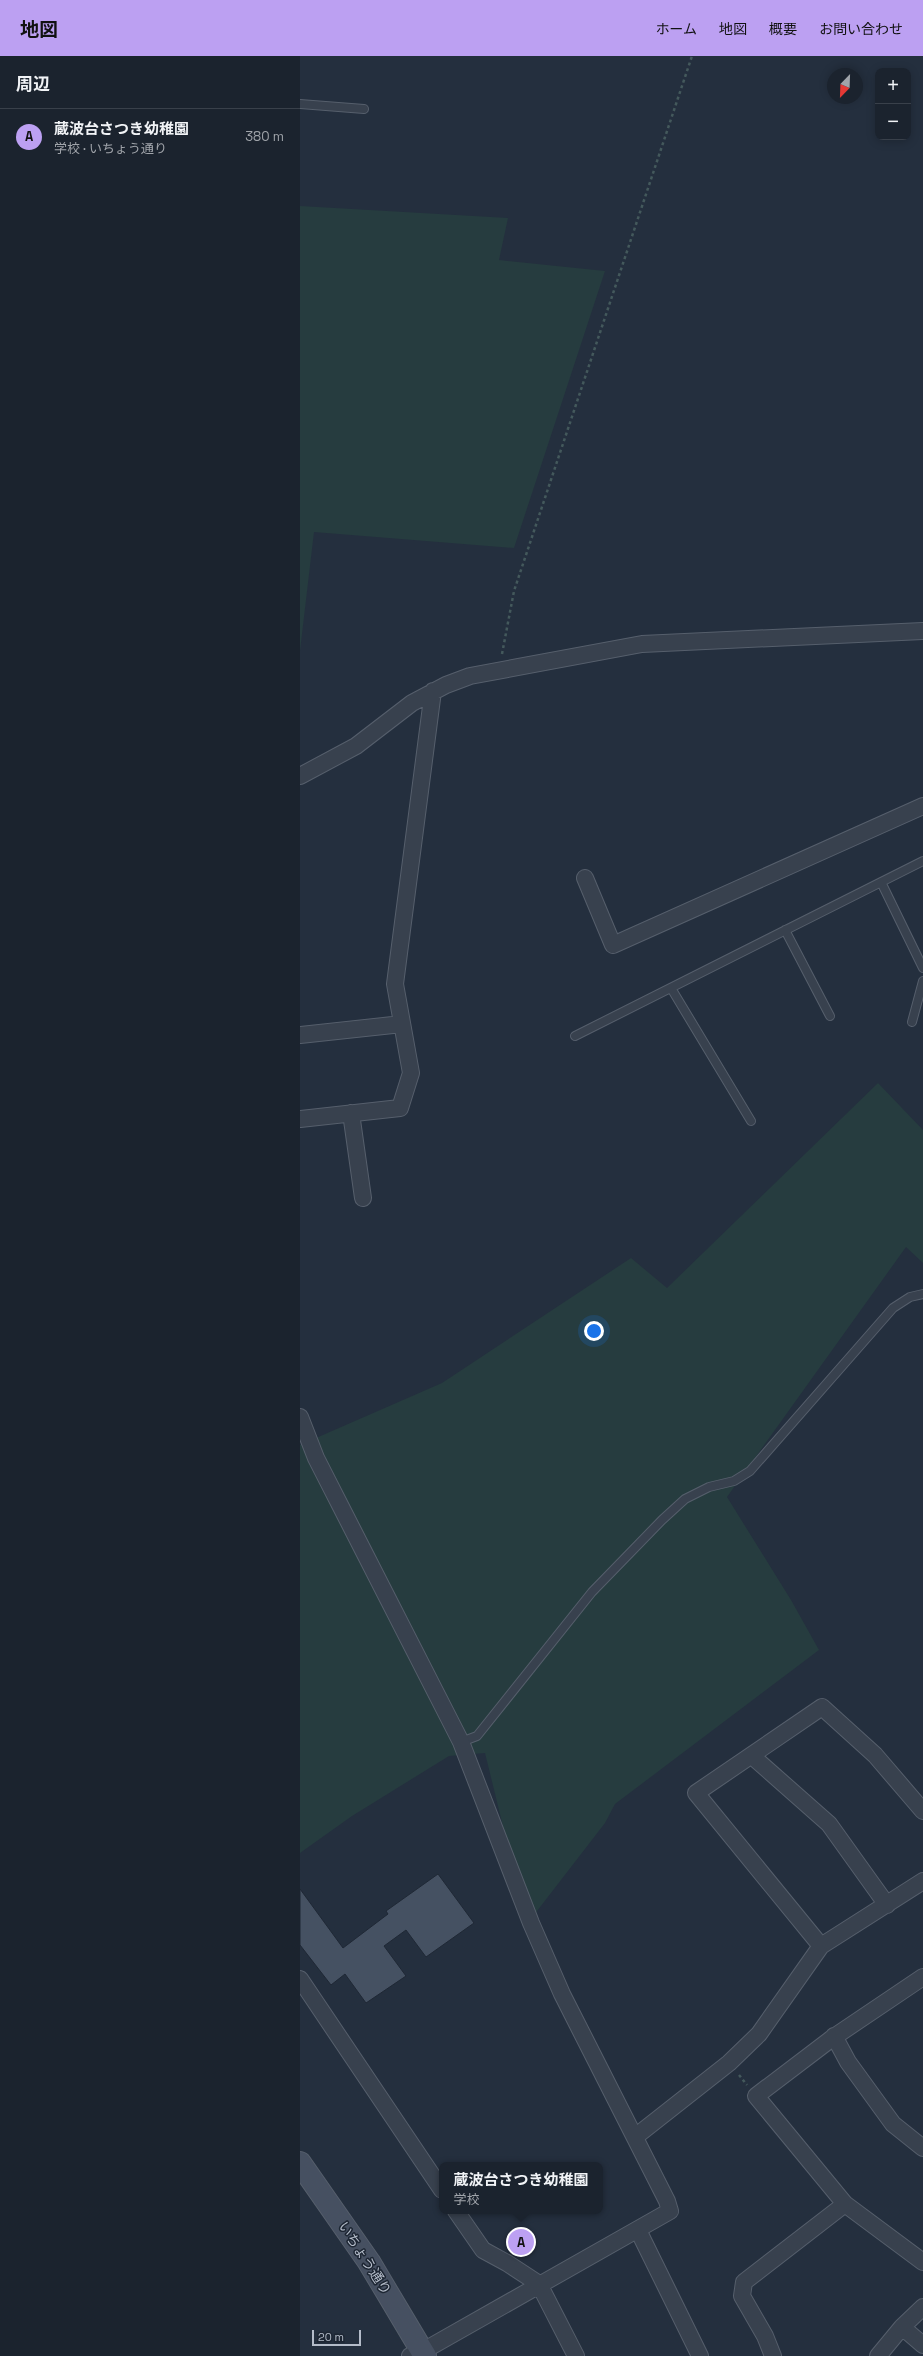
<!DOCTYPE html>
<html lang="ja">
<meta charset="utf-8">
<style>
:root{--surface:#1b232e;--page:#242b36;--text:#f1f3f6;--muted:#a0a4aa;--line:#39404a;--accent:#bca0f2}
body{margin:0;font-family:"Space Grotesk","Noto Sans JP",sans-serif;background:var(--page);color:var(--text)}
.controls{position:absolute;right:12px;top:12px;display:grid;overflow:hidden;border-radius:8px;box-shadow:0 2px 10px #0003}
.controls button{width:36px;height:36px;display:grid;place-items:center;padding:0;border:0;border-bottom:1px solid var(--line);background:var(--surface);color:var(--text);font:20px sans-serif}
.compass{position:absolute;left:527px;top:12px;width:36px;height:36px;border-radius:50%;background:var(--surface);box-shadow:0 2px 10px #0003;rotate:203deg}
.scale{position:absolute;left:12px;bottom:10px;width:49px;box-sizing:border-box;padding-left:4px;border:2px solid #b4bcc9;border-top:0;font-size:11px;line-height:14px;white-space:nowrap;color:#b4bcc9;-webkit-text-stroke:3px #1d2633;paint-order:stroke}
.you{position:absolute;left:294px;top:1275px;width:14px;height:14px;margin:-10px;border:3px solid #fff;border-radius:50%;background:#1a73e8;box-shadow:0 0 0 6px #1a73e833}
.badge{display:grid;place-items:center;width:26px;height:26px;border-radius:50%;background:var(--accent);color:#111;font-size:13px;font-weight:700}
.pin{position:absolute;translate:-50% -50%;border:2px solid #fff;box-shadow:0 1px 4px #0006}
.popup{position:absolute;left:139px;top:2106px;width:164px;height:52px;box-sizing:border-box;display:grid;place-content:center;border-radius:8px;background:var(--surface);filter:drop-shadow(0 1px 3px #0005);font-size:13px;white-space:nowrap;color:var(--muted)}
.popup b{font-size:15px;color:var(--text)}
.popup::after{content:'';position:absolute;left:50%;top:100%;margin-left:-8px;border:8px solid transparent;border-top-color:var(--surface)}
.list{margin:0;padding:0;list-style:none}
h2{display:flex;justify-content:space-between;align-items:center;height:52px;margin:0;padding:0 16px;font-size:17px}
h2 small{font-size:13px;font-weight:400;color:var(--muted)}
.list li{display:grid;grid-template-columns:26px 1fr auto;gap:12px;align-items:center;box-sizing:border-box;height:56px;padding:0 16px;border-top:1px solid var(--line)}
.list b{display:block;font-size:15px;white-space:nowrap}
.list p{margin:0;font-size:13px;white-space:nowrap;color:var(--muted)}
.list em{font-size:13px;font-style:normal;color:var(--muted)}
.map{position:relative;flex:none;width:623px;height:2300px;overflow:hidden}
header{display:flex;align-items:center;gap:24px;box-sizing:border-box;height:56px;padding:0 20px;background:var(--accent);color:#111}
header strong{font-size:19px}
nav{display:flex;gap:22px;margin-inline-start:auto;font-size:14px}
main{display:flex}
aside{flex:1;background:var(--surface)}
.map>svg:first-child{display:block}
.green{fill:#263c3f}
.building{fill:#455162;stroke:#1f2835}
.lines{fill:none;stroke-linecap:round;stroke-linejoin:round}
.lane-casing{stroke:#565f6c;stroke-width:10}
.street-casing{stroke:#565f6c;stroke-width:18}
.secondary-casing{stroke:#565f6c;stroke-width:24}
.path{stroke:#44595c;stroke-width:2.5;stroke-dasharray:3 3;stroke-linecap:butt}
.lane{stroke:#38414e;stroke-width:8}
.street{stroke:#38414e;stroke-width:16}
.secondary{stroke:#465061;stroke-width:22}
.labels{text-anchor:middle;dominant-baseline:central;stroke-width:3;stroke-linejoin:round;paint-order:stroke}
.street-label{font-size:14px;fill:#b4bcc9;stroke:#1d2633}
</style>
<header>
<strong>地図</strong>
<nav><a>ホーム</a><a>地図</a><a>概要</a><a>お問い合わせ</a></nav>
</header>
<main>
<aside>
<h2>周辺<small></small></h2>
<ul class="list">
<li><span class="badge">A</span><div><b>蔵波台さつき幼稚園</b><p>学校 · いちょう通り</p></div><em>380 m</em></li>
</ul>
</aside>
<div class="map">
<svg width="623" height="2300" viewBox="0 0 623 2300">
<rect width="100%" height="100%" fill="#242f3e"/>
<!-- green -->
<path class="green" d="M0,150L208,162L199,204L305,215L214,492L14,476L0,595Z
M578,1027L623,1074V1207L606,1191L427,1441L491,1544L519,1594L315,1748L305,1767L227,1868L185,1697L149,1700L52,1760L0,1797V1389L142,1327L331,1202L367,1232Z"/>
<!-- building -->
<path class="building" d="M138,1818L174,1867L126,1901L106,1874L84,1890L106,1920L66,1947L45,1918L31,1929L0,1889V1833L43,1892L88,1858L86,1855Z"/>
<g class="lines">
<!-- lane casing -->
<g class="lane-casing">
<path id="lane" d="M0,48L64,53
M581,826L623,912
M485,874L530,960
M371,932L451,1065
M612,966L623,925
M275,980L623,805
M161,1686L177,1680L292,1536L362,1464L385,1443L409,1431L434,1425L450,1415L593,1252L610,1241L623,1238"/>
</g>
<!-- street casing -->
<g class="street-casing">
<path id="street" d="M0,720L56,690L112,647L146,629L170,620L342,588L623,575
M285,822L313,889L623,750
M0,979L102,968
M51,1057L63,1142
M0,1063L100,1052L111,1017L95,928L133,635
M0,1361L16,1402L161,1686L231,1867L262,1938L367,2145L370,2155L123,2295L110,2300
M452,1700L529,1768L587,1849
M521,1890L396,1737L522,1651L575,1699L623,1755
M623,1921L531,1983L456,2040L545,2148L623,2206
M0,1923L142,2134
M534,1980L548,2006L593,2068L623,2092
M335,2081L429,2007L459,1978L521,1890L623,1825
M156,2155L183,2194L207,2207L239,2228L276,2300
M338,2174L400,2300
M602,2271L623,2289
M473,2300L465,2280L442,2240L444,2226L545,2148
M578,2300L602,2271L623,2251"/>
</g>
<!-- secondary casing -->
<g class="secondary-casing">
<path id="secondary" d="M0,2107L69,2206L125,2300"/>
</g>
<!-- path -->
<path class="path" d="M202,598L214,535L392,0
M439,2019L447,2029"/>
<!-- lane -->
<use href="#lane" class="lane"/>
<!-- street -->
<use href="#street" class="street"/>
<!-- secondary -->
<use href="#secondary" class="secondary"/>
</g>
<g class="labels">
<!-- street labels -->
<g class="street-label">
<text transform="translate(65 2202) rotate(57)">いちょう通り</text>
</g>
</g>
</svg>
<div class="controls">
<button>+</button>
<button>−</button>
</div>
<svg class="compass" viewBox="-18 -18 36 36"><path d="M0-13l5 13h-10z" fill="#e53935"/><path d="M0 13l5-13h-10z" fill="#a0a4aa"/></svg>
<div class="scale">20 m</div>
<div class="you"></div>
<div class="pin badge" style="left:221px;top:2186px">A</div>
<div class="popup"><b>蔵波台さつき幼稚園</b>学校</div>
</div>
</main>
